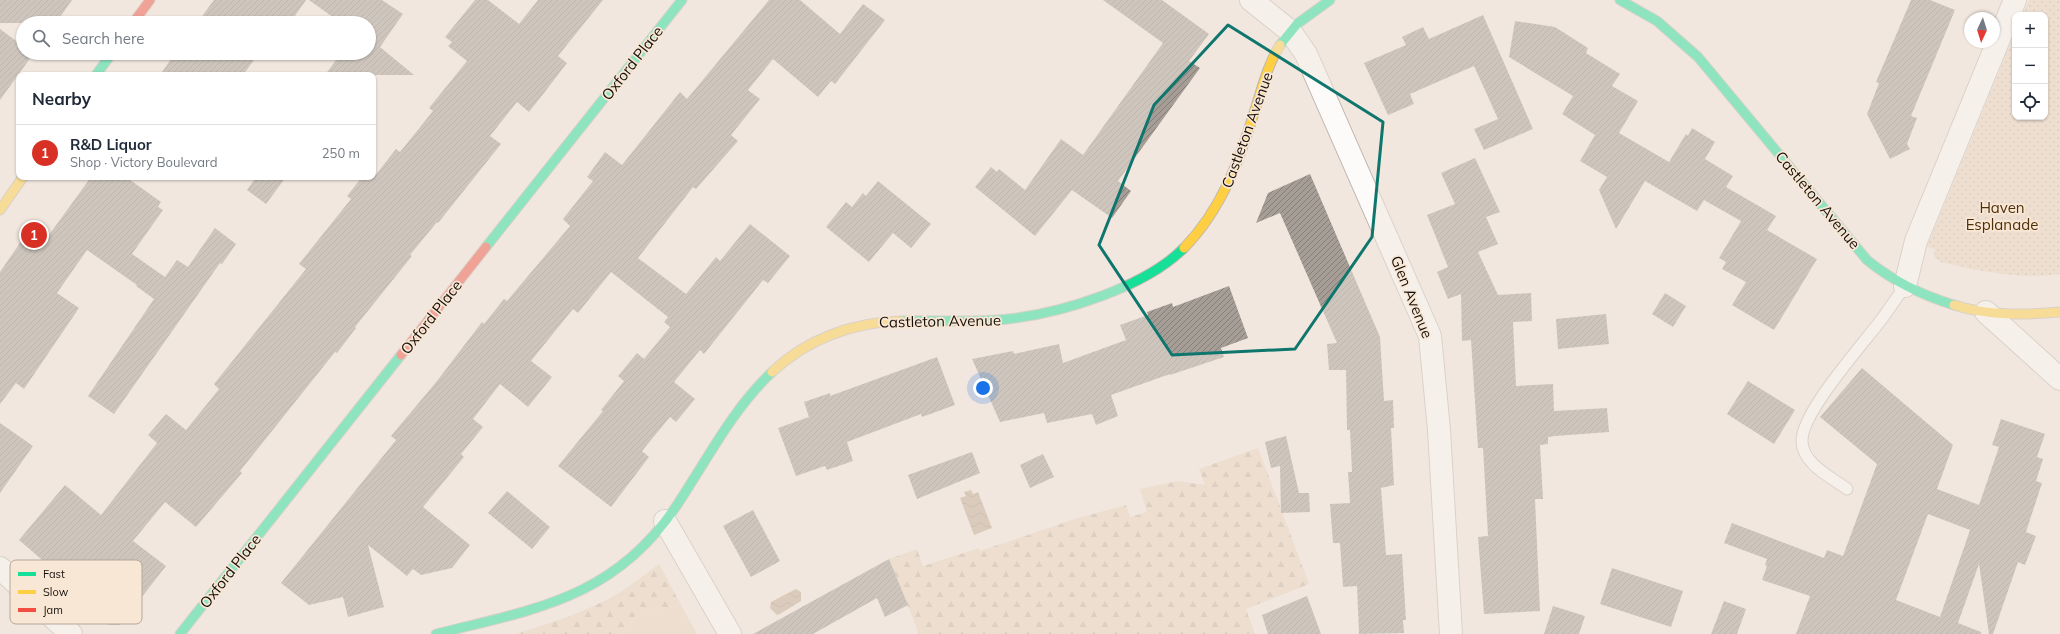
<!DOCTYPE html>
<meta charset="utf-8">
<style>
:root{--surface:#fff;--page:#f2f2f3;--text:#1f2937;--muted:#747a83;--line:#e0e1e3;--accent:#d93025}
body{margin:0;font-family:Mulish,sans-serif;background:var(--page);color:var(--text)}
.controls{position:absolute;right:12px;top:12px;display:grid;overflow:hidden;border-radius:8px;box-shadow:0 1px 3px #0004}
.controls button{width:36px;height:36px;display:grid;place-items:center;padding:0;border:0;border-bottom:1px solid var(--line);background:var(--surface);color:var(--text);font:20px sans-serif}
.compass{position:absolute;left:1964px;top:12px;width:36px;height:36px;border-radius:50%;background:var(--surface);box-shadow:0 1px 3px #0004;rotate:184deg}
.you{position:absolute;left:983px;top:388px;width:14px;height:14px;margin:-10px;border:3px solid #fff;border-radius:50%;background:#1a73e8;box-shadow:0 0 0 6px #1a73e833}
.badge{display:grid;place-items:center;width:26px;height:26px;border-radius:50%;background:var(--accent);color:#fff;font-size:13px;font-weight:700}
.pin{position:absolute;translate:-50% -50%;border:2px solid #fff;box-shadow:0 1px 4px #0006}
.list{margin:0;padding:0;list-style:none}
h2{display:flex;justify-content:space-between;align-items:center;height:52px;margin:0;padding:0 16px;font-size:17px}
h2 small{font-size:13px;font-weight:400;color:var(--muted)}
.list li{display:grid;grid-template-columns:26px 1fr auto;gap:12px;align-items:center;box-sizing:border-box;height:56px;padding:0 16px;border-top:1px solid var(--line)}
.list b{display:block;font-size:15px;white-space:nowrap}
.list p{margin:0;font-size:13px;white-space:nowrap;color:var(--muted)}
.list em{font-size:13px;font-style:normal;color:var(--muted)}
.icon{flex:none;width:22px;height:22px;fill:none;stroke:currentColor;stroke-width:2;stroke-linecap:round;stroke-linejoin:round}
.map{position:relative;flex:none;width:2060px;height:634px;overflow:hidden}
.search{position:absolute;background:var(--surface);box-shadow:0 1px 3px #0004;left:16px;top:16px;width:360px;height:44px;display:flex;align-items:center;gap:10px;box-sizing:border-box;padding:0 14px;border-radius:22px;color:var(--muted);font-size:15px}
.panel{position:absolute;background:var(--surface);box-shadow:0 1px 3px #0004;left:16px;top:72px;width:360px;height:108px;border-radius:8px}
.map>svg:first-child{display:block}
.green{fill:#e8d3bf}
.forest{fill:url(#forest-firs)}
.park{fill:url(#park-dots)}
.water{fill:url(#water-waves)}
.building{fill:url(#building-hatch);fill-rule:evenodd}
.lines{fill:none;stroke-linecap:round;stroke-linejoin:round}
.lane-casing{stroke:#bfb7b0;stroke-width:13}
.street-casing{stroke:#bfb7b0;stroke-width:24}
.fast-casing{stroke:#bfb7b0;stroke-width:11}
.slow-casing{stroke:#bfb7b0;stroke-width:11}
.jam-casing{stroke:#bfb7b0;stroke-width:11}
.lane{stroke:#fdfbfa;stroke-width:11}
.street{stroke:#fdfbfa;stroke-width:22}
.fast{stroke:#16e098;stroke-width:9}
.slow{stroke:#ffcf43;stroke-width:9}
.jam{stroke:#f24e42;stroke-width:9}
.marked{fill:none;stroke:#0f766e;stroke-width:3;stroke-linejoin:round}
.labels{text-anchor:middle;dominant-baseline:central;stroke-width:3.5;stroke-linejoin:round;paint-order:stroke}
.street-label{font-size:15px;fill:#17110b;stroke:#f9e7d6}
.park-label{font-size:15px;fill:#4e3008;stroke:#f9e7d6}
.key{fill:#f9e7d6;stroke:#b5a799;stroke-width:1}
.key-label{font-size:11px;fill:#17110b}
</style>
<div class="map">
<svg width="2060" height="634" viewBox="0 0 2060 634">
<defs>
<pattern id="forest-firs" width="22" height="20" patternUnits="userSpaceOnUse"><rect width="22" height="20" fill="#e8d3bf"/><path d="M5 1l3.5 6h-7zM16 11l3.5 6h-7z" fill="#c6b4a3"/></pattern>
<pattern id="park-dots" width="8" height="8" patternUnits="userSpaceOnUse"><rect width="8" height="8" fill="#e8d3bf"/><path d="M2 2h.1M6 6h.1" fill="none" stroke="#c6b4a3" stroke-width="1.8" stroke-linecap="round"/></pattern>
<pattern id="water-waves" width="16" height="10" patternUnits="userSpaceOnUse"><rect width="16" height="10" fill="#c1a992"/><path d="M0 5q4-4 8 0t8 0" fill="none" stroke="#a5907d"/></pattern>
<pattern id="building-hatch" width="6" height="6" patternUnits="userSpaceOnUse"><rect width="6" height="6" fill="#a59d96"/><path d="M-1 1l2-2M0 6l6-6M5 7l2-2" fill="none" stroke="#857f79"/></pattern>
</defs>
<rect width="100%" height="100%" fill="#f1e7de"/>
<!-- green -->
<path class="green" d="M681,605L697,634H619C630,628 629,623 636,617C649,607 667,608 681,605Z"/>
<!-- forest -->
<path class="forest" d="M1258,448L1309,584L1246,609L1255,634H919L889,559L917,549L923,566L979,548L980,551L1078,518L1126,505L1130,517L1147,512L1140,489L1178,481L1205,485L1199,469Z
M659,564L681,605C667,608 649,607 636,617C629,623 630,628 619,634H516C544,625 573,616 600,603C621,594 640,578 659,564Z"/>
<!-- park -->
<path class="park" d="M2029,0H2060V274C2020,280 1979,271 1940,262L1934,256L1935,249L1927,247L2015,33V117H2045V15H2022Z"/>
<!-- water -->
<path class="water" d="M971,490L973,494L978,492L992,528L974,535L960,498L966,496L964,492Z
M796,589L801,592V601L780,614L777,615L770,608L771,602Z"/>
<!-- building -->
<path class="building" d="M0,0H72L56,23H0Z
M214,0H306L290,23H197Z
M309,0H382L403,14L380,47L414,75H325L341,53H369V23H341Z
M475,0H488L519,24L538,0H603L558,56L567,63L544,93L529,112L517,102L490,136L501,144L438,223L437,222L410,255L412,256L355,327L356,328L337,353L335,352L240,471L242,473L196,527L165,502L133,541L166,566L120,625H109L88,608L91,604L61,580L63,578L19,540L65,485L101,515L157,443L148,435L166,414L186,430L219,389L214,384L306,269L299,264L351,199L347,196L362,177H374L396,149L400,152L433,111L429,108L467,61L448,46L452,42L445,37Z
M769,0H800L840,34L863,4L885,20L835,84L831,81L818,97L773,59L748,90L760,99L731,135L738,141L696,189L693,187L638,258L686,294L716,257L720,261L750,224L790,256L768,283L763,280L704,354L700,350L674,382L695,399L676,422L670,417L642,451L649,457L611,507L558,466L603,411L601,410L624,381L618,376L637,353L644,359L670,327L664,322L668,317L611,272L578,313L573,309L531,361L552,377L528,407L500,384L473,419L483,427L461,454L464,457L423,507L470,545L452,568L421,575L413,569L407,576L368,545L384,607L348,617L343,597L309,605L281,583L396,440L391,436L437,381L482,322L484,324L504,299L507,301L570,226L563,219L593,181L587,177L605,152L622,165L680,92L687,99Z
M1103,0H1162L1209,34L1189,61L1200,68L1118,181L1131,191L1112,218L1072,190L1035,236L975,187L991,167L997,172L999,169L1025,190L1061,139L1083,155L1163,43Z
M1911,0H1930L1955,10L1911,116L1917,118L1907,144L1910,149L1890,159L1867,114L1879,83L1876,82Z
M1483,15L1533,129L1484,150L1474,129L1498,119L1474,66L1410,94L1414,104L1388,115L1364,63L1406,45L1402,37L1423,27L1429,39Z
M1515,21L1555,27L1588,48L1586,53L1620,74L1612,86L1638,101L1619,133L1669,162L1686,134L1688,136L1692,128L1715,142L1705,159L1733,176L1726,187L1776,216L1767,230L1817,259L1774,330L1732,305L1746,282L1722,269L1726,262L1719,258L1741,221L1704,200L1697,211L1645,181L1616,229L1599,190L1607,177L1580,161L1595,135L1562,114L1573,96L1509,57Z
M0,29L23,46V53H34L0,100Z
M175,53H259L243,75H160Z
M1475,158L1500,212L1486,217L1498,244L1478,252L1498,295L1531,293L1532,321L1513,322L1516,386L1553,384L1554,411L1607,408L1609,432L1555,436L1548,437V444L1540,445L1543,499H1535L1540,611L1484,614L1478,537L1488,536L1483,448H1478L1471,340L1462,341L1461,294L1448,299L1437,272L1448,267L1427,215L1455,204L1441,173Z
M1310,174L1380,337L1384,401L1393,400L1394,428H1391L1394,485L1381,488L1386,555L1402,554L1406,620H1403L1404,633L1359,634L1357,586L1343,587L1340,543H1333L1330,504L1350,503L1348,472H1352L1350,430H1347L1346,370H1329L1327,344L1337,343L1280,213L1256,223L1268,193Z
M91,177H126L161,202L158,207L163,210L132,254L165,277L177,260L188,267L215,228L236,244L222,264L220,263L114,414L88,396L154,299L136,286L137,285L87,250L57,293L79,308L24,389L16,383L0,404V272L33,224L49,235Z
M256,177H286L266,204L247,190Z
M878,181L931,224L911,248L893,233L869,262L826,227L846,202L852,207L863,193L866,196Z
M1229,286L1248,338L1221,348L1224,357L1170,375V374L1111,395L1118,416L1096,425L1092,414L1047,423L1044,413L1000,422L972,359L1013,351L1014,354L1059,344L1063,363L1126,340L1120,325L1148,315L1147,312L1172,303L1173,307Z
M1665,293L1686,306L1673,327L1652,314Z
M1606,314L1609,344L1558,349L1556,319Z
M937,357L955,405L922,417L921,414L847,442L853,461L827,470L825,466L796,476L778,428L809,417L804,402L830,393V396Z
M1862,368L1953,445L1937,489L1979,505L1999,447L1992,445L2001,419L2045,434L2037,457L2043,459L2036,481L2042,483L2026,532L2036,536L2025,565L2018,562L1993,634H1989L1979,564L1958,623L1981,632V634H1796L1810,596L1762,580L1767,566L1765,565L1767,559L1724,543L1732,523L1824,558L1827,550L1843,556L1877,464L1820,417ZM1928,514L1970,530L1940,617L1896,600Z
M1748,381L1795,410L1774,444L1727,414Z
M0,423L33,446L0,493Z
M1286,436L1299,493H1309L1310,512L1281,513L1280,466L1271,468L1265,442Z
M972,452L980,473L917,499L908,475Z
M1043,454L1054,477L1030,488L1020,465Z
M507,491L550,527L532,549L488,513Z
M753,510L780,561L751,577L723,526Z
M889,559L908,605L885,617L877,598L813,634H753Z
M1612,568L1683,591L1671,627L1600,604Z
M1307,596L1321,634H1268L1262,615Z
M1724,601L1746,609L1737,634H1711Z
M1553,606L1585,616L1579,634H1544Z"/>
<g class="lines">
<!-- lane casing -->
<g class="lane-casing">
<path id="lane" d="M1847,489C1831,477 1803,464 1802,442C1800,413 1866,341 1884,316C1891,306 1898,296 1905,286"/>
</g>
<!-- street casing -->
<g class="street-casing">
<path id="street" d="M1251,0L1290,31L1306,54L1430,336L1439,430L1451,634
M1905,286L1916,241L2015,0
M1986,312L2060,379
M665,521L730,634
M0,568L71,634"/>
</g>
<!-- fast casing -->
<g class="fast-casing">
<path id="fast" d="M1620,0L1657,21L1698,57L1867,260C1894,282 1921,295 1954,305
M1280,45L1297,24L1330,0
M96,75L112,53
M486,247L682,0
M901,321C937,320 973,323 1008,319C1063,313 1145,287 1184,248
M180,634L401,355
M436,634C536,609 615,598 677,505C707,460 732,410 772,372"/>
</g>
<!-- slow casing -->
<g class="slow-casing">
<path id="slow" d="M0,210L23,177
M1184,248C1222,209 1239,161 1255,110C1262,88 1268,64 1280,45
M1954,305C1988,316 2025,315 2060,312
M772,372C807,339 853,322 901,321"/>
</g>
<!-- jam casing -->
<g class="jam-casing">
<path id="jam" d="M133,23L150,0
M401,355L486,247"/>
</g>
<!-- lane -->
<use href="#lane" class="lane"/>
<!-- street -->
<use href="#street" class="street"/>
<!-- fast -->
<use href="#fast" class="fast"/>
<!-- slow -->
<use href="#slow" class="slow"/>
<!-- jam -->
<use href="#jam" class="jam"/>
</g>
<!-- marked area -->
<path d="M0 0H2060V634H0ZM1228,25L1383,122L1372,237L1295,349L1172,355L1099,245L1154,105Z" fill="#f1e7de" fill-opacity=".55" fill-rule="evenodd"/>
<path class="marked" d="M1228,25L1383,122L1372,237L1295,349L1172,355L1099,245L1154,105Z"/>
<g class="labels">
<!-- street labels -->
<g class="street-label">
<text transform="translate(632 63) rotate(-52)">Oxford Place</text>
<text transform="translate(1247 130) rotate(-70)">Castleton Avenue</text>
<text transform="translate(1818 200) rotate(50)">Castleton Avenue</text>
<text transform="translate(1412 297) rotate(68)">Glen Avenue</text>
<text transform="translate(431 317) rotate(-52)">Oxford Place</text>
<text transform="translate(940 321) rotate(-1)">Castleton Avenue</text>
<text transform="translate(230 571) rotate(-52)">Oxford Place</text>
</g>
<!-- park labels -->
<g class="park-label">
<text x="2002" y="207">Haven<tspan x="2002" dy="17">Esplanade</tspan></text>
</g>
</g>
<!-- legend -->
<rect x="10" y="560" width="132" height="64" rx="6" class="key"/>
<rect x="18" y="572" width="18" height="4" fill="#16e098"/>
<rect x="18" y="590" width="18" height="4" fill="#ffcf43"/>
<rect x="18" y="608" width="18" height="4" fill="#f24e42"/>
<g class="key-label">
<text x="43" y="578">Fast</text>
<text x="43" y="596">Slow</text>
<text x="43" y="614">Jam</text>
</g>
</svg>
<div class="controls">
<button>+</button>
<button>−</button>
<button><svg class="icon" aria-label="locate" viewBox="0 0 24 24"><circle cx="12" cy="12" r="6"/><path d="M12 2v4M12 18v4M2 12h4M18 12h4"/></svg></button>
</div>
<svg class="compass" viewBox="-18 -18 36 36"><path d="M0-13l5 13h-10z" fill="#e53935"/><path d="M0 13l5-13h-10z" fill="#747a83"/></svg>
<div class="you"></div>
<div class="pin badge" style="left:34px;top:235px">1</div>
<div class="search"><svg class="icon" aria-label="search" viewBox="0 0 24 24"><circle cx="10" cy="10" r="6"/><path d="M15 15l6 6"/></svg>Search here</div>
<section class="panel">
<h2>Nearby<small></small></h2>
<ul class="list">
<li><span class="badge">1</span><div><b>R&amp;D Liquor</b><p>Shop · Victory Boulevard</p></div><em>250 m</em></li>
</ul>
</section>
</div>
